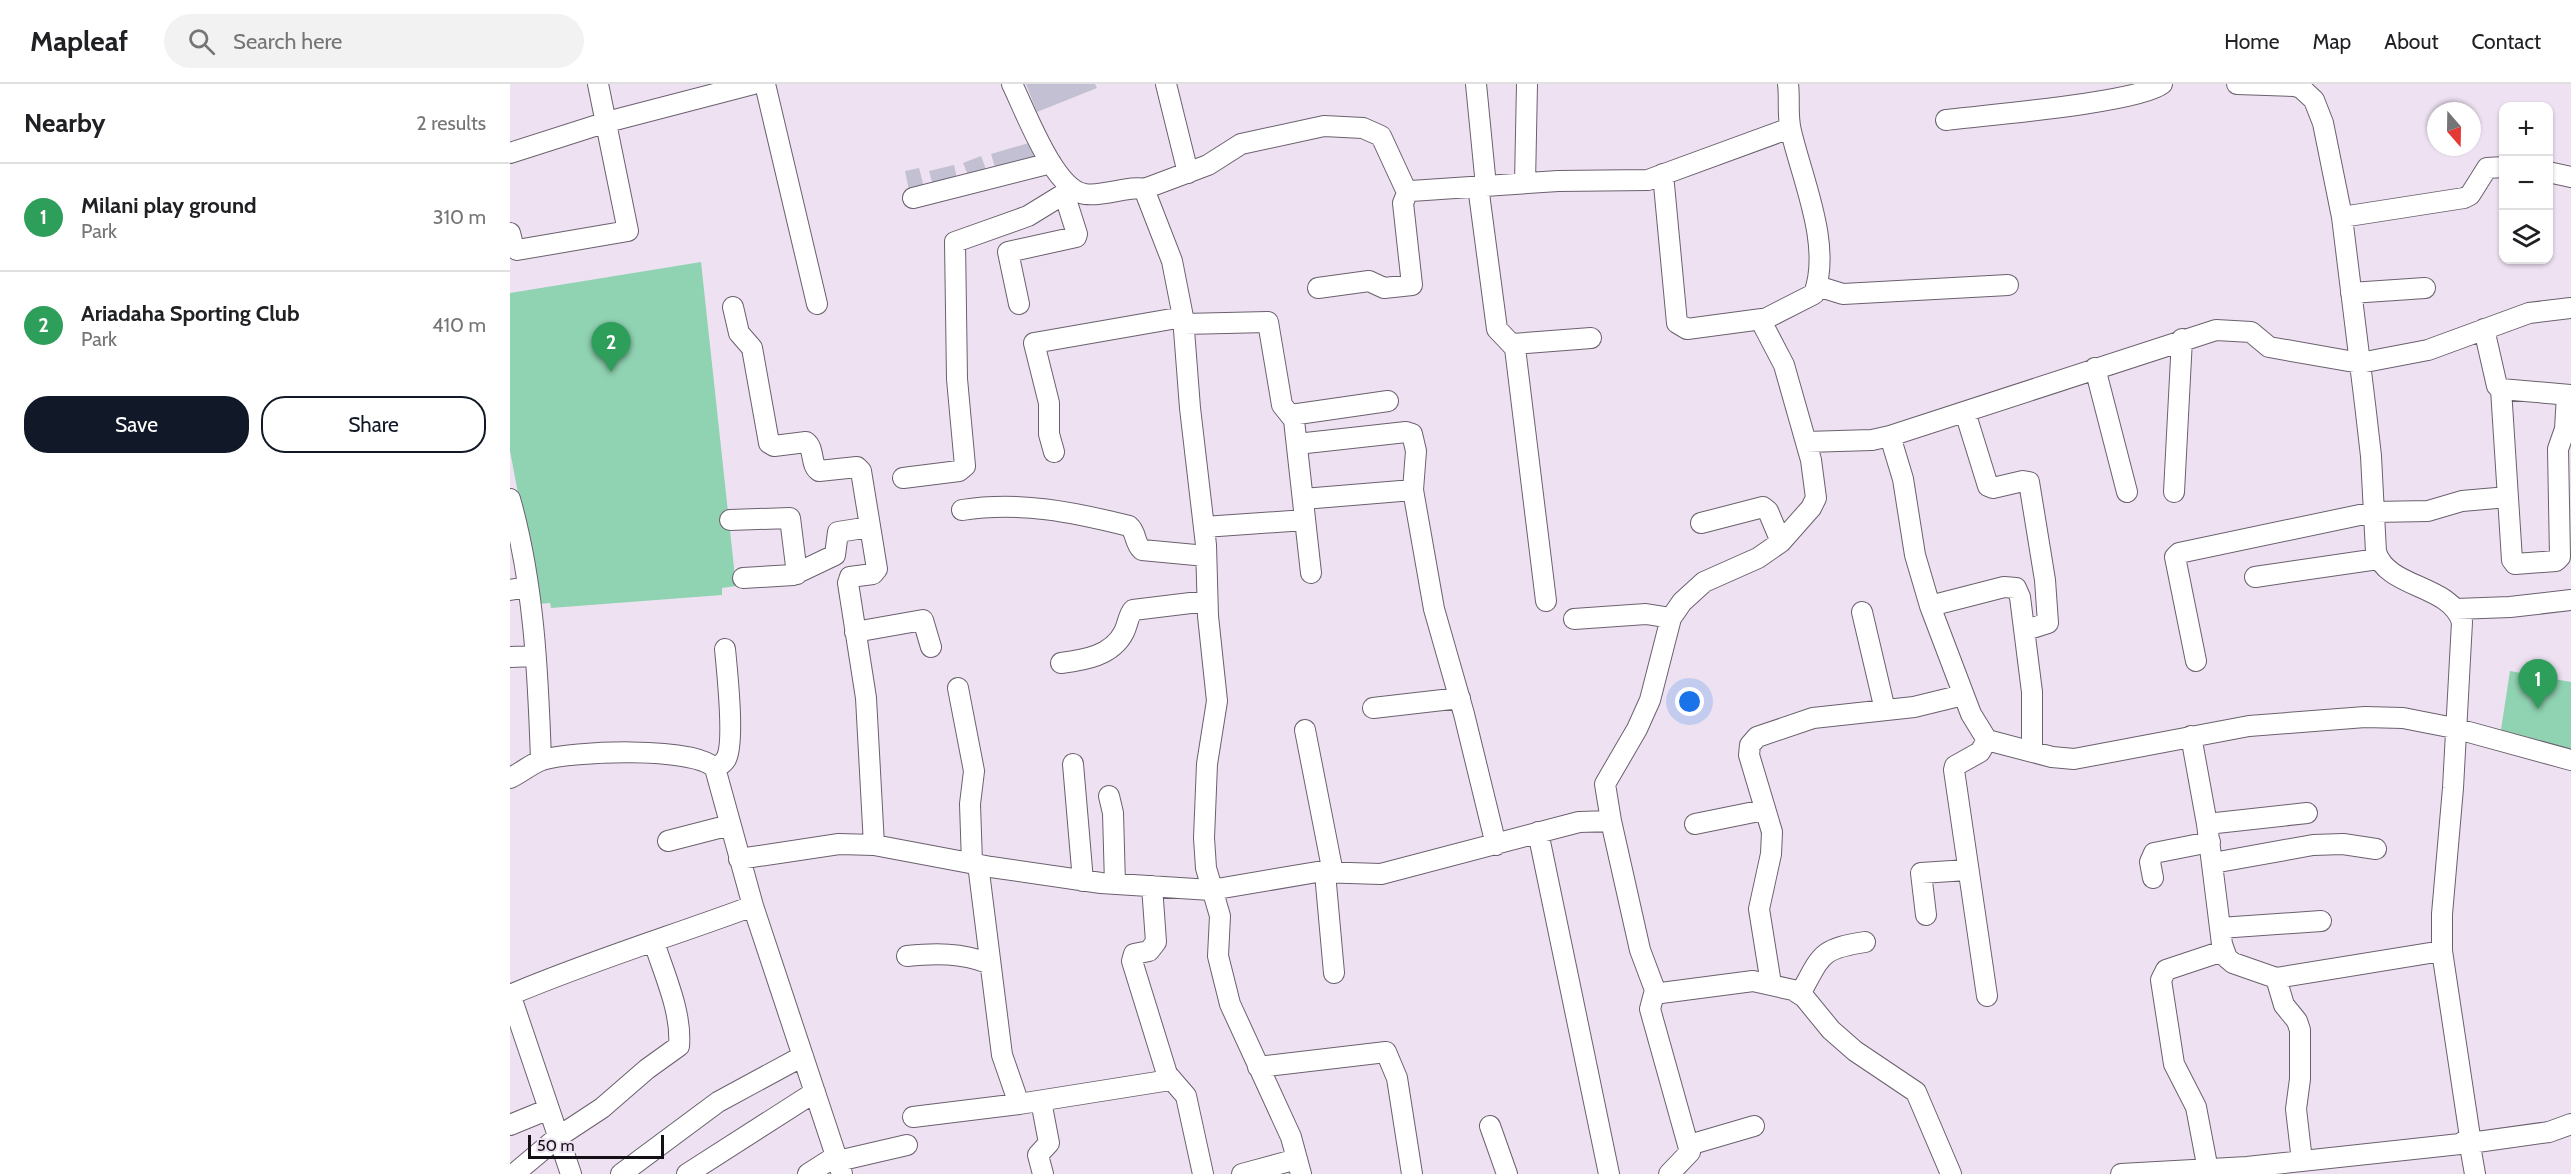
<!DOCTYPE html>
<meta charset="utf-8">
<style>
:root{--surface:#fff;--page:#f2f2f2;--text:#202124;--muted:#757577;--line:#e0e0e0;--accent:#111827}
body{margin:0;font-family:Cabin,sans-serif;background:var(--page);color:var(--text)}
.controls{position:absolute;right:18px;top:18px;display:grid;overflow:hidden;border-radius:12px;box-shadow:0 2px 4px #0004}
.controls button{width:54px;height:54px;display:grid;place-items:center;padding:0;border:0;border-bottom:2px solid var(--line);background:var(--surface);color:var(--text);font:30px sans-serif}
.compass{position:absolute;left:1917px;top:18px;width:54px;height:54px;border-radius:50%;background:var(--surface);box-shadow:0 2px 4px #0004;rotate:160deg}
.scale{position:absolute;left:18px;bottom:15px;width:136px;box-sizing:border-box;padding-left:6px;border:3px solid #130f14;border-top:0;font-size:16px;line-height:21px;white-space:nowrap;color:#130f14;-webkit-text-stroke:4px #eee2f2;paint-order:stroke}
.you{position:absolute;left:1180px;top:618px;width:21px;height:21px;margin:-15px;border:4px solid #fff;border-radius:50%;background:#1a73e8;box-shadow:0 0 0 9px #1a73e833}
.badge{display:grid;place-items:center;width:39px;height:39px;border-radius:50%;background:var(--accent);color:#fff;font-size:20px;font-weight:700}
.pin{position:absolute;translate:-50% -50px;filter:drop-shadow(0 2px 3px #0008)}
.pin::after{content:'';position:absolute;top:32px;width:21px;height:18px;background:inherit;clip-path:polygon(0 0,100% 0,50% 100%)}
.list{margin:0;padding:0;list-style:none}
h2{display:flex;justify-content:space-between;align-items:center;height:78px;margin:0;padding:0 24px;font-size:26px}
h2 small{font-size:20px;font-weight:400;color:var(--muted)}
.list li{display:grid;grid-template-columns:39px 1fr auto;gap:18px;align-items:center;box-sizing:border-box;height:108px;padding:0 24px;border-top:2px solid var(--line)}
.list b{display:block;font-size:22px;white-space:nowrap}
.list p{margin:0;font-size:20px;white-space:nowrap;color:var(--muted)}
.list em{font-size:20px;font-style:normal;color:var(--muted)}
.actions{display:flex;gap:12px;padding:18px 24px}
.actions a{flex:1;padding:14px 0;border:2px solid var(--accent);border-radius:24px;text-align:center;font-size:21px;color:var(--accent)}
.actions .main{background:var(--accent);color:#fff}
.icon{flex:none;width:33px;height:33px;fill:none;stroke:currentColor;stroke-width:2;stroke-linecap:round;stroke-linejoin:round}
.map{position:relative;flex:none;width:2061px;height:1090px;overflow:hidden}
header{display:flex;align-items:center;gap:36px;box-sizing:border-box;height:84px;padding:0 30px;background:var(--surface);border-bottom:2px solid var(--line)}
header strong{font-size:28px}
nav{display:flex;gap:33px;margin-inline-start:auto;font-size:21px}
.search{width:420px;height:54px;background:var(--page);display:flex;align-items:center;gap:15px;box-sizing:border-box;padding:0 21px;border-radius:33px;color:var(--muted);font-size:22px}
main{display:flex}
aside{flex:1;background:var(--surface)}
.map>svg:first-child{display:block}
.green{fill:#90d3b2}
.building{fill:#c2c0d2}
.lines{fill:none;stroke-linecap:round;stroke-linejoin:round}
.minor-casing{stroke:#6b606e;stroke-width:22}
.minor{stroke:#fff;stroke-width:20}
</style>
<header>
<strong>Mapleaf</strong>
<div class="search"><svg class="icon" aria-label="search" viewBox="0 0 24 24"><circle cx="10" cy="10" r="6"/><path d="M15 15l6 6"/></svg>Search here</div>
<nav><a>Home</a><a>Map</a><a>About</a><a>Contact</a></nav>
</header>
<main>
<aside>
<h2>Nearby<small>2 results</small></h2>
<ul class="list">
<li><span class="badge" style="background:#2e9e5b">1</span><div><b>Milani play ground</b><p>Park</p></div><em>310 m</em></li>
<li><span class="badge" style="background:#2e9e5b">2</span><div><b>Ariadaha Sporting Club</b><p>Park</p></div><em>410 m</em></li>
</ul>
<div class="actions"><a class="main">Save</a><a>Share</a></div>
</aside>
<div class="map">
<svg width="2061" height="1090" viewBox="0 0 2061 1090">
<rect width="100%" height="100%" fill="#eee2f2"/>
<!-- green -->
<path class="green" d="M191,178L226,502L212,504V511L41,524L40,519L29,520L0,367V209Z
M2000,587L2061,598V672L1990,652Z"/>
<!-- building -->
<path class="building" d="M516,0H585L587,4L527,28Z
M522,58L526,74L486,86L481,70Z
M471,72L477,88L460,96L453,79Z
M444,81L448,99L424,105L419,87Z
M409,84L415,107L400,111L395,87Z"/>
<g class="lines">
<!-- minor casing -->
<g class="minor-casing">
<path id="minor" d="M255,0L307,220
M502,0C515,26 544,106 575,110C593,113 621,101 634,105L662,177L673,233L680,324L696,461L698,532L707,617L697,680L694,754L696,784L710,832L708,872L720,920L781,1053L791,1090
M656,0L678,89
M966,0L976,102
M1436,36C1475,31 1628,19 1652,0
M0,69L97,38L243,0
M2038,88L2061,93
M1153,90L1167,239L1177,245L1252,235
M1015,99L1017,0
M968,102L987,245L1005,264L1036,517
M634,105L698,81L731,60L814,42L853,44L871,52L895,104L901,107L1048,97L1138,96L1280,44
M403,114L541,79
M1832,133L1954,114L1960,111L1977,84L1994,83
M0,149L3,161L7,166L118,147L88,0
M1307,202L1333,210L1498,201
M808,204L859,197L874,204L902,201L893,119L898,107
M1841,209L1915,204
M509,220L498,168L566,153L567,150L554,109
M223,223L229,249L242,264L259,359L264,362L296,358C305,365 300,381 309,387L347,383L351,387L367,485L363,490L340,493L338,499L356,614L364,761
M674,240L758,238L772,321L784,336L801,489
M1974,245L1987,302L1991,305L2061,311
M1003,260L1081,254
M1585,284L1617,408
M1991,305L2002,476L2005,480L2046,477L2050,473L2048,365L2055,345L2057,311
M1455,328L1478,402L1483,404L1513,397L1519,398L1535,496L1538,539L1516,546
M781,331L878,317
M1380,352L1393,395L1405,471L1420,522L1461,630L1477,656L1542,673L1564,675L1739,642L1855,633L1893,634L1944,644L2061,676
M1296,358L1362,356L1380,352L1706,246L1741,248L1759,263L1850,279L1918,266L2019,229L2061,224
M787,360L896,348L902,350L906,367L903,406L924,525L954,630L986,761
M544,368L539,350V319L524,259L673,233
M393,394L449,387L455,382L447,295L445,158L518,132L562,105
M1664,408L1672,255
M0,415C24,499 28,589 31,676
M793,415L903,406
M452,426C510,417 563,428 619,442C627,449 624,459 632,466L696,472
M220,436L280,434L287,490
M1191,439L1253,423L1258,427L1271,458
M694,443L795,436
M1745,493L1868,475
M233,494L283,491L325,471L328,448L360,443
M0,506L18,503
M1420,522L1494,503L1506,504L1510,513L1522,608V667
M1946,525L2000,523L2061,516
M1352,528L1375,626
M1064,535L1136,530L1161,534
M345,548L413,536L421,563
M0,573L25,572
M1686,577L1665,473L1669,469L1864,428L1918,427L1952,417L1998,413
M551,579C574,576 602,572 614,548C618,540 618,532 623,526L697,517
M448,604L464,687L460,720L462,779
M863,624L950,614
M795,646L823,789
M1681,652L1697,740L1712,860L1717,874L1723,879L1766,894L1932,867
M1477,656L1470,668L1445,682L1444,686L1477,912
M563,680L573,797
M205,684C209,682 213,680 216,675C225,659 217,586 215,565
M0,694C11,689 21,680 32,676C62,667 183,662 205,684L243,822L332,1090
M599,712L603,729L605,800
M1101,737L1095,700L1127,645L1140,616L1161,534L1172,518L1194,498L1248,474L1271,458L1301,424L1306,414L1301,376L1274,281L1251,237L1304,210C1322,161 1292,95 1281,47C1277,32 1280,15 1278,0
M1185,740L1254,726
M1697,740L1797,729
M1028,748L1099,1090
M158,757L220,741
M229,775L329,760L364,761L481,783L591,799L701,806L807,788L871,790L1069,738L1101,737L1130,866L1145,906L1151,909L1243,897L1283,906L1294,913L1321,946L1345,967L1406,1008L1441,1090
M1703,779L1803,761L1833,760L1866,765
M468,780L492,971L509,1020L660,996
M815,789L824,889
M1643,794L1640,778L1644,769L1700,758
M642,802L646,858L639,867L624,870L622,877L657,990L676,1012L693,1090
M1416,831L1411,789L1457,786
M1710,844L1811,837
M397,872C426,869 451,869 478,879
M1766,894L1774,921L1787,937L1790,946V995L1786,1025L1792,1077
M1261,900L1249,825L1261,770L1262,748L1239,671L1240,661L1247,653L1303,634L1404,623L1453,611
M1145,906L1140,925L1180,1068L1159,1090
M0,910L61,1090
M1290,910C1312,871 1309,865 1355,858
M0,911C80,877 162,852 243,822
M748,983L876,968L887,994L902,1090
M531,1017L539,1059L528,1071L533,1090
M403,1033L509,1020
M0,1041L39,1025
M980,1042L997,1090
M1959,1056L1965,1090
M1960,1059L2039,1048L2061,1040
M1179,1061L1244,1042
M328,1077L397,1061
M1698,1086L1686,1023L1664,980L1651,896L1656,886L1713,867
M4,1090L48,1053L92,1024L137,985L169,962C172,928 154,890 144,858
M111,1090L208,1018L293,972
M177,1090L305,1008
M298,1090L326,1072
M732,1090L787,1075
M1611,1090L1737,1083L1950,1060L1960,1053L1932,867V830L1943,704L1952,538C1940,500 1878,505 1866,468L1861,372L1855,320L1832,133L1813,39L1804,16L1791,4L1784,2L1727,0"/>
</g>
<!-- minor -->
<use href="#minor" class="minor"/>
</g>
</svg>
<div class="controls">
<button>+</button>
<button>−</button>
<button><svg class="icon" aria-label="layers" viewBox="0 0 24 24"><path d="M12 4l9 5-9 5-9-5zM3 14l9 5 9-5"/></svg></button>
</div>
<svg class="compass" viewBox="-18 -18 36 36"><path d="M0-13l5 13h-10z" fill="#e53935"/><path d="M0 13l5-13h-10z" fill="#757577"/></svg>
<div class="scale">50 m</div>
<div class="you"></div>
<div class="pin badge" style="left:2028px;top:625px;background:#2e9e5b">1</div>
<div class="pin badge" style="left:101px;top:288px;background:#2e9e5b">2</div>
</div>
</main>
